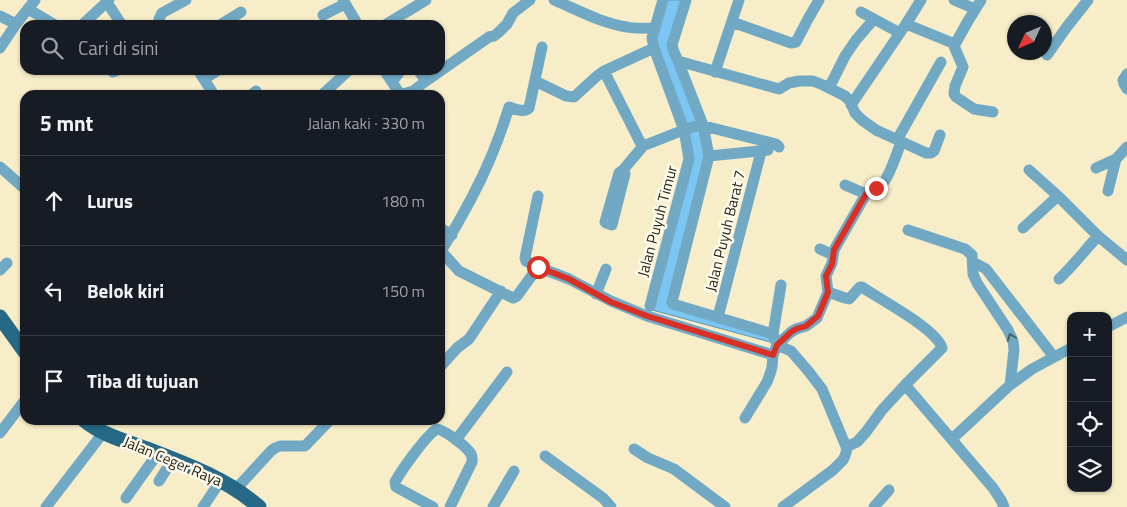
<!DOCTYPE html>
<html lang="id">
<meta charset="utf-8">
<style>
:root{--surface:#171b24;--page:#20242c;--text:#f1f3f6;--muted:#9ea1a6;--line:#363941}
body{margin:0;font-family:"Titillium Web",sans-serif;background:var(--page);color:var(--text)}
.controls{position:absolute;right:15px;bottom:15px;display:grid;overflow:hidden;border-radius:10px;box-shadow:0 1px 4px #0004}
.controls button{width:45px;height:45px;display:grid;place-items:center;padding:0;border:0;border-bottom:1px solid var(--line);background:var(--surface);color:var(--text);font:25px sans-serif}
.compass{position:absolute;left:1007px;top:15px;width:45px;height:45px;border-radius:50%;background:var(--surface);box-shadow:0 1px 4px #0004;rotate:226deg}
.stop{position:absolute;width:15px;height:15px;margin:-11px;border:4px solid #d93025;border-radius:50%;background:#fff}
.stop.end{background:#d93025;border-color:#fff;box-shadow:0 1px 5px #0008}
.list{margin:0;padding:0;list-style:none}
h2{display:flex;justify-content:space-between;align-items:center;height:65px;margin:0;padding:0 20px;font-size:21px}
h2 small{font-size:16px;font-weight:400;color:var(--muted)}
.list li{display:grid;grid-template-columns:32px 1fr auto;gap:15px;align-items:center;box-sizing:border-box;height:90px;padding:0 20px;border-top:1px solid var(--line)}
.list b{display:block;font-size:19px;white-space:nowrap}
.list em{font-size:16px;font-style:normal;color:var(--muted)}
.icon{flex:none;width:28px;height:28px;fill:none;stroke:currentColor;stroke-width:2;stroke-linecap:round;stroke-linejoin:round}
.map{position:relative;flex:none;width:1127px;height:507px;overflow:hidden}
.search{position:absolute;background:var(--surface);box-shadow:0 1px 4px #0004;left:20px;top:20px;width:425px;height:55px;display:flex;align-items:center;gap:12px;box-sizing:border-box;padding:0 18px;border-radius:15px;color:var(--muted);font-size:19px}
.panel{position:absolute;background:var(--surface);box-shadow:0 1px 4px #0004;left:20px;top:90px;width:425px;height:335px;border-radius:15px}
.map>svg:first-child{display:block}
.water{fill:#7bc6f3;stroke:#6295b1}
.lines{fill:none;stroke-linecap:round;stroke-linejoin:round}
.minor{stroke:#71a9c5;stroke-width:11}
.major{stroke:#266986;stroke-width:15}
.oneway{stroke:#486065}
.route{stroke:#d93025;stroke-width:6}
.labels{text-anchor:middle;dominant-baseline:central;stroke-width:5;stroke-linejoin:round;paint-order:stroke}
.street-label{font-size:15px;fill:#272416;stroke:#fffbec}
</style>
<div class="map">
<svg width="1127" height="507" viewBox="0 0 1127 507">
<rect width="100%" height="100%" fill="#f7eec9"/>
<!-- water -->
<path class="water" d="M667,0H682L669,43L698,125L706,155L667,304L773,334L770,342L652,310L693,159L655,40Z"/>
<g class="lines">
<!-- minor -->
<path class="minor" d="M343,0L358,25
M554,0C578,10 601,23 627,27C636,29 645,28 654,28
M686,0L672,45L674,52L678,61L703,125L709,156L672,302L673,304L773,334L777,345L791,351L809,372L822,389L847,449L845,456L843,460L833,470L783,507
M954,0L975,9
M981,0L968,21L954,46L963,67L955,86L954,94L956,97L974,109L993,112
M110,7L122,25
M28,9L55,25
M861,12L900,33
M323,15L345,4
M0,16L16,24
M732,22L791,43L796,42L808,19L819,0
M906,24L955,44
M82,25L109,0
M162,25L159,19L162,13L186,0
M220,25L241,12
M385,25L426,0
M0,48L16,24L35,0
M1047,55L1066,28L1088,0
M678,61L779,89L789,83L799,81H813L823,85L845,96L850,101L855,113L862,120L876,130L926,153H931L934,151L940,135
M110,70L113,72L118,70
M198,70L214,95
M384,70L400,94
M418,70L426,81
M715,72L739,0
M1127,74L1123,80L1124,84L1127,89
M204,79L218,70
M535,81L566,96L574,97L597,76L604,71
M392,82L401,70
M829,88L845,56L856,40L874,19
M251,95L256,91
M322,95L349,70
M400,95L413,91L426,81L489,37L494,36L499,32L507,24L513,13L530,0
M851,105L906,24L921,0
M897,140L941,62
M644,145L648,144L686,129L700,125L776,144L779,147
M644,145L640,142L604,71L654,48
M709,156L768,150
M0,167L25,189
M1096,168L1116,159L1127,147
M623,170L625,174L612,225L606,223L605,222L619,173L623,170L644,145
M1029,170L1058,196L1098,236L1127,260
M845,185L866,194
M1108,191L1116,159
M538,196L525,258L526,261L538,267L569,279L611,301L647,316L773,355
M440,228L452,235
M1023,228L1058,196
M908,230L965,249L972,255L973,274L977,283L1008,330L1013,341L1014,350L1010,385
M820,249L833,255
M441,251L459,271L513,298L517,296L538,267
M440,252C452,235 461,217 471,199C487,169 499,140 509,107C515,109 524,113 529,108L542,47
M973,262L986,269L1054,357
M0,270L7,263
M1059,279C1073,266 1085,250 1098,236
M828,292L826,276L832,263L834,250L866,194C871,189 878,188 883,183C890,175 897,153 901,142
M596,294L606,269
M650,306L689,159L684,130L654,48L652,38L663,0
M718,317L761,152
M1108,327L1127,317
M773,334L781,285
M440,367L457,348L469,339L501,291
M745,418L767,382L770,374L772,367L773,355L777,345L791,332L796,329L806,326L817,318L828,292L845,298L849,299L860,287H862C879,299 937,329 942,348L906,384L907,387L993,488L1001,500L1004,507
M0,433L25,400
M952,439L1010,385L1032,369L1071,348
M456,440L507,372
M846,447L857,442L866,432L882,410L906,384
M634,449L648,458L674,469L725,507
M545,456L603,498L611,507
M159,481L173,459
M236,489L271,451L275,448L280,446H305L330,420
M126,498L158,453
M46,507L103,433
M203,507L221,480
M433,507L396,487L395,482C401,471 426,435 437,429C446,431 466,446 471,454C473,458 472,458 472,462L450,507
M493,507L514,471
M874,507L889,490"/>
<!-- major -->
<path class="major" d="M0,317L25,352
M84,420C102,435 125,441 147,449C186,464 227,479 259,507"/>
</g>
<!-- one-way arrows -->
<defs><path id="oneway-chevron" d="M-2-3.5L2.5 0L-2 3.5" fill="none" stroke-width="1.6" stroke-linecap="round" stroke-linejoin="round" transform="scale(1.25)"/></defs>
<use class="oneway" href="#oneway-chevron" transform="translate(1011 337) rotate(-111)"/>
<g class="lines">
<!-- route -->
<path class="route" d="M538,267L569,279L611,302L647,316L773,355L777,345L791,332L796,329L806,326L818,316L828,292L826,276L832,264L834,250L866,194L871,189L876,188"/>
</g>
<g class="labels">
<!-- street labels -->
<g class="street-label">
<text transform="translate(657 221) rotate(-75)">Jalan Puyuh Timur</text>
<text transform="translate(725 231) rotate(-76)">Jalan Puyuh Barat 7</text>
<text transform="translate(173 461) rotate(23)">Jalan Ceger Raya</text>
</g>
</g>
</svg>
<div class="controls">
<button>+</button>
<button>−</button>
<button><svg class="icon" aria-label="locate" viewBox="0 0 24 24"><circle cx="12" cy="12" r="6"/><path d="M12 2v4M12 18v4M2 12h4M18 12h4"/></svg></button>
<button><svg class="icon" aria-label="layers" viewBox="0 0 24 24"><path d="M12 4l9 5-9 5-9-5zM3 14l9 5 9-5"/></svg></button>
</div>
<svg class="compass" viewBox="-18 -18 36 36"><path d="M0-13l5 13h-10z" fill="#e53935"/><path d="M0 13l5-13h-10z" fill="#9ea1a6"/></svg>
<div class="stop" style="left:538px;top:267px"></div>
<div class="stop end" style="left:876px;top:188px"></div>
<div class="search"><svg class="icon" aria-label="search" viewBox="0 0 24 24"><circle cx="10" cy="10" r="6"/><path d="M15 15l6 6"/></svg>Cari di sini</div>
<section class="panel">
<h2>5 mnt<small>Jalan kaki · 330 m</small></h2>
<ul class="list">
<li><svg class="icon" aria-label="ahead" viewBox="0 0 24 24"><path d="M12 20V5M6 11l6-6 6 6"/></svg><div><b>Lurus</b></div><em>180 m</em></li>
<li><svg class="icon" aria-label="left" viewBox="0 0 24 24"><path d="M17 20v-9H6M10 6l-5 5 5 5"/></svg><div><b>Belok kiri</b></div><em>150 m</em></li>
<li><svg class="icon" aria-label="arrive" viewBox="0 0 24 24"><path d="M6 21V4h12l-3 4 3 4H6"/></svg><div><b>Tiba di tujuan</b></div></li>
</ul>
</section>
</div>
